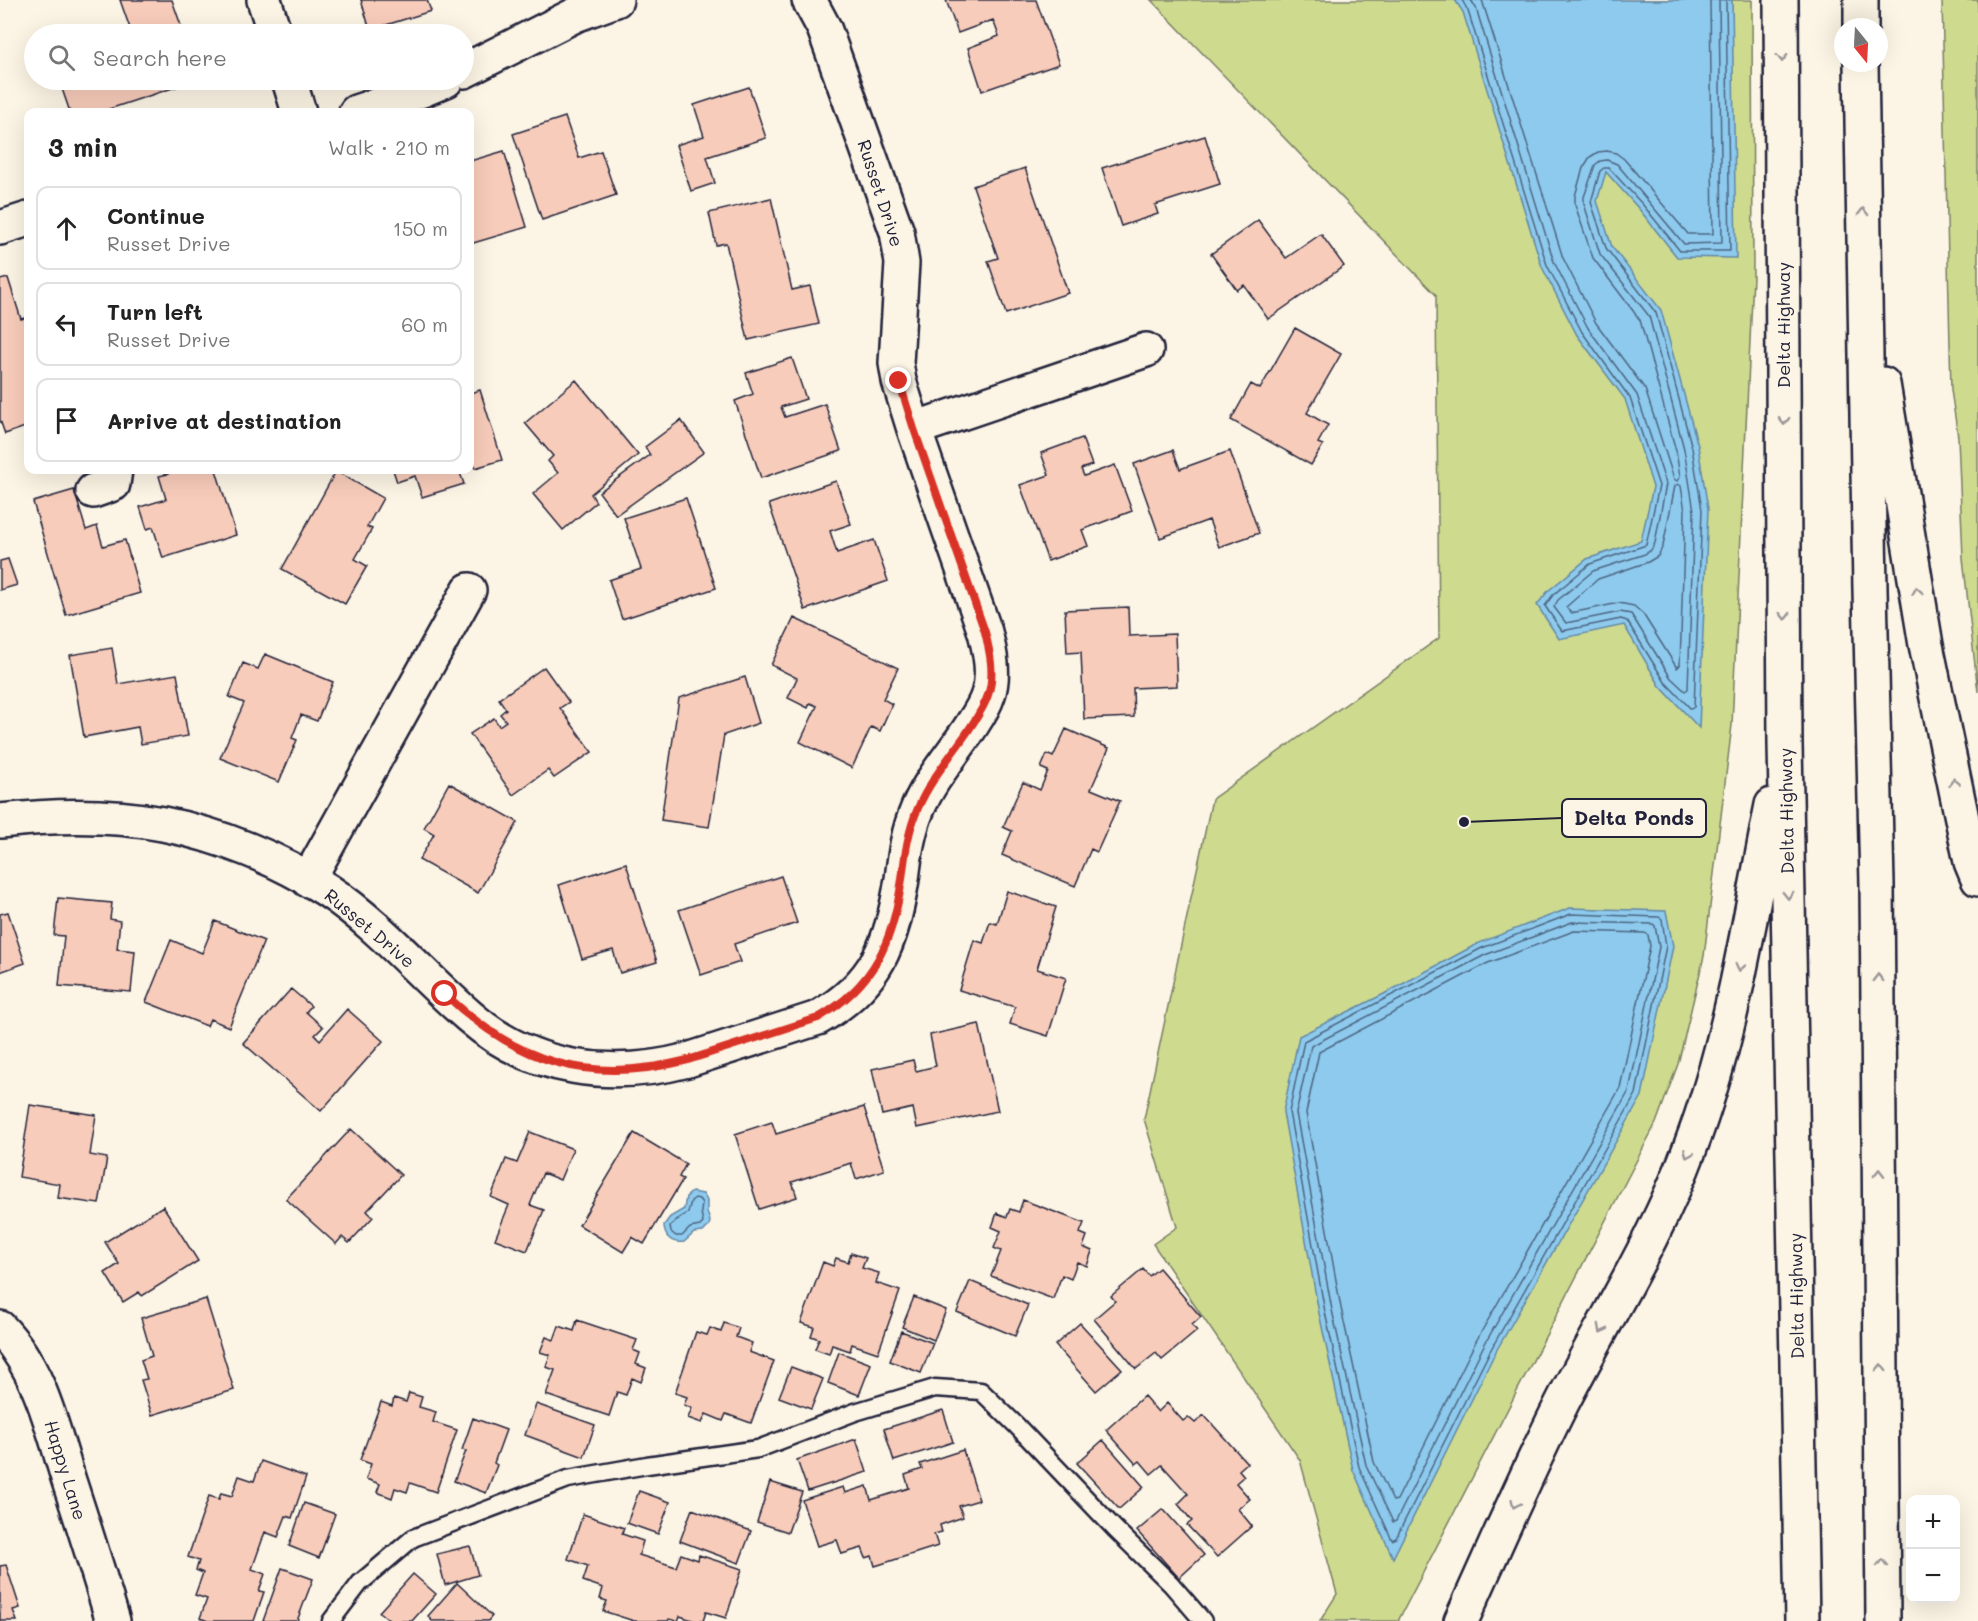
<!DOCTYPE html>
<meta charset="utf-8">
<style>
:root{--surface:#fff;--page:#f2f2f2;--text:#222;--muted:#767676;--line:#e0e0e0}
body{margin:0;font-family:Mali,sans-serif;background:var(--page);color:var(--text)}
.controls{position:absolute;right:18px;bottom:18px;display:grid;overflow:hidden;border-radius:12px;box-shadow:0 6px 24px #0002}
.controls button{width:54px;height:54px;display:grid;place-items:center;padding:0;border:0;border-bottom:2px solid var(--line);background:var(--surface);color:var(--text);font:30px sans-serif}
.compass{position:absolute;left:1834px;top:18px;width:54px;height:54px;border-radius:50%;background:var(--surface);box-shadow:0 6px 24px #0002;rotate:162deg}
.stop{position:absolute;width:18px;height:18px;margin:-14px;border:4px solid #d93025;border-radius:50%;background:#fff}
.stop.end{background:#d93025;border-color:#fff;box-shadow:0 2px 6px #0008}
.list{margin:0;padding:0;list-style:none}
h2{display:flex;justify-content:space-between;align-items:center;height:78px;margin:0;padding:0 24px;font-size:26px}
h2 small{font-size:20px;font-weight:400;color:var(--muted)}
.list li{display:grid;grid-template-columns:39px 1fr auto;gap:18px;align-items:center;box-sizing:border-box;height:84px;margin:0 12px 12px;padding:0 12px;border:2px solid var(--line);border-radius:12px}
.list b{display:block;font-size:22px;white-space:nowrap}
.list p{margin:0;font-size:20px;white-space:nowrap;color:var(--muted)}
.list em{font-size:20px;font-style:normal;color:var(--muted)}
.icon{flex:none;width:33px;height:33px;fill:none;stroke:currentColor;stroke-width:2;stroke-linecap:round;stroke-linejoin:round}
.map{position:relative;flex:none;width:1978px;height:1621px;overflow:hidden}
.search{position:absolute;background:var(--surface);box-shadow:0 6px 24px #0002;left:24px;top:24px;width:450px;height:66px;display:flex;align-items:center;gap:15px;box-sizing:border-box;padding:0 21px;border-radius:33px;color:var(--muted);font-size:22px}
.panel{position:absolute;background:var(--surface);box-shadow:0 6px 24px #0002;left:24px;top:108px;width:450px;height:366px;border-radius:12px}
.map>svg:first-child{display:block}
.green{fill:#ceda8e;stroke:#787e64;stroke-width:1.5}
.water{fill:#8dcaed;stroke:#6287a6;stroke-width:1.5}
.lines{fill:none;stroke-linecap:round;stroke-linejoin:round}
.shore{stroke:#4d6582;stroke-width:1.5}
.building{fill:#f8ccba;stroke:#22223b;stroke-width:1.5}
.lane-casing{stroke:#22223b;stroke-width:21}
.street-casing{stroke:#22223b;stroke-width:38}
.highway-casing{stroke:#22223b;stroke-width:38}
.lane{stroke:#fcf5e5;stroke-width:16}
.street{stroke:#fcf5e5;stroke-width:33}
.highway{stroke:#fcf5e5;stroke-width:33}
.oneway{stroke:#9a9698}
.route{stroke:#d93025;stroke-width:8}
.labels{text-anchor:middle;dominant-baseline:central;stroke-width:4.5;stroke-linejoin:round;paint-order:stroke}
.street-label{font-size:18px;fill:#22223b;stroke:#fcf5e5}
.leader{fill:none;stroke:#22223b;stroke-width:2}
.callout-dot{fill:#22223b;stroke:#fcf5e5;stroke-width:2}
.callout{fill:#fcf5e5;stroke:#22223b;stroke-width:2}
.callout-label{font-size:20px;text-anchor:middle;font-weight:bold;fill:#22223b}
</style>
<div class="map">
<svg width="1978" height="1621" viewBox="0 0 1978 1621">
<rect width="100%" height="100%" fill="#fcf5e5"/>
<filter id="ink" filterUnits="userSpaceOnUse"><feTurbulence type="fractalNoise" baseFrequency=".0167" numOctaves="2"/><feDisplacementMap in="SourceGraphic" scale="12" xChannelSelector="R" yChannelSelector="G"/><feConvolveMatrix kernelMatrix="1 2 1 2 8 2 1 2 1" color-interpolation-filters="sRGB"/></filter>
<g filter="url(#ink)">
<!-- green -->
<path class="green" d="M1151,0H1752L1753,277L1732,725L1704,956L1678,1064L1656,1123L1398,1621H1320L1337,1594L1300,1460L1153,1244L1177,1227L1144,1119L1212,799L1439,638L1436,295Z
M1942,0H1978V692L1963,558L1958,437L1951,390Z"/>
<!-- water -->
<path class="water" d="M1455,0H1732L1736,258L1677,257L1639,209L1606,172L1597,201L1612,247L1661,310L1698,446L1708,509L1699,728L1660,686L1624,625L1559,639L1537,605L1548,591L1587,559L1641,541L1653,487L1625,399L1577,335L1542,267L1463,12Z
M1570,908L1666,911L1673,946L1642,1096L1495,1353L1393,1558L1353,1470L1319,1313L1283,1112L1299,1036L1382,995L1479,943Z
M692,1192L703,1194L707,1200V1212L710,1221L709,1226L703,1232L694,1233L684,1242C672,1244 664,1237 664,1225L670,1217L684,1209L686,1197Z"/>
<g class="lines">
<!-- shore -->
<path class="shore" d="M1462,0L1468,11L1547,265L1582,332L1630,398L1659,486L1646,545L1590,564L1553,595L1545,606L1562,631L1621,619L1627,621L1665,682L1691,709L1694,707L1702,510L1692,448L1656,313L1606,248L1591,202L1600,171L1604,168H1609L1643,205L1680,251H1730L1726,0
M1471,0L1476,8L1554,262L1588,328L1637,395L1666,484L1655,543L1651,550L1645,554L1593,571L1558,600L1554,607L1566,623L1620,612L1631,614L1671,678L1685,691L1688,689L1694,511L1684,449L1649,316L1600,254L1584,204V197L1595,165L1600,161L1607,160L1617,164L1684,244L1722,243L1719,0
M1482,0L1563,258L1596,323L1645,389L1674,479L1677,481L1680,477L1676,451L1640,320L1593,258L1575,205V196L1583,168L1590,157L1598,152L1607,151L1616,153L1624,159L1688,234H1713L1710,0
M1678,484L1681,486L1685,511L1680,665L1677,668L1643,614L1634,606L1619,603L1571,613L1566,607L1598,579L1648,562L1658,556L1663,546L1675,486Z
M1571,914L1659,917L1662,919L1666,946L1636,1094L1490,1351L1396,1538L1392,1540L1359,1467L1325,1312L1289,1112L1304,1041L1482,948Z
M1572,922L1653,924L1655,926L1659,947L1629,1091L1483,1347L1396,1521L1393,1522L1366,1465L1332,1310L1296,1113L1311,1046L1485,955Z
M1574,931L1645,933L1648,935L1650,946L1620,1088L1475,1343L1397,1500L1393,1501L1374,1462L1341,1308L1306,1113L1319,1052L1488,963Z
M695,1198L699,1199L702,1203L701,1212L703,1223L700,1226L690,1228L682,1236H676L671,1232L670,1227L675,1221L688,1213L691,1201Z"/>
</g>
<!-- building -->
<path class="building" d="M120,0H172L184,34H132Z
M361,0H427L431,11L370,30Z
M946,0H1036L1059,64L982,91L968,48L999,36L993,20L958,33Z
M59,80H197L100,112H70Z
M749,87L766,138L707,157L715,183L691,191L676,145L704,136L694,105Z
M565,117L579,158L601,151L616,195L542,220L513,134Z
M1205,136L1220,184L1155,205L1158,214L1121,226L1102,168Z
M504,151L527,227L470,244V174L471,173L470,161Z
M1025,168L1068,293L1006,314L988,261L998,258L973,186Z
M771,198L792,290L810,286L819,324L748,340L726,243L716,245L709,213Z
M1258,220L1286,258L1321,234L1344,266L1268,319L1244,285L1237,290L1211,254Z
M8,278L21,319L28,317V426L5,434L0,420V280Z
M1295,328L1341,354L1307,413L1328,425L1318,443L1323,445L1311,465L1231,420L1251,384L1260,389Z
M792,358L806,399L781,407L785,417L825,404L841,451L761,478L735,401L753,394L746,373Z
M576,380L638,455L591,494L596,502L563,530L533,494L558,473L548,461L553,456L525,423Z
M480,390L502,460L475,468L473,463L470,464V393Z
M681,420L704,452L616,515L599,492L650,455L645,447Z
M1082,438L1092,465L1081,469L1084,476L1115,465L1132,511L1082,530L1088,546L1048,561L1020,485L1049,475L1041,453Z
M1173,450L1180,469L1230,451L1259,533L1219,547L1209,520L1160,538L1134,464Z
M166,470H216L236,535L163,558L153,527L147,529L140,507L166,499L159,476L168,474Z
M393,470H459L464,484L422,497L415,476L397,482Z
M336,471L383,498L367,527L372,529L355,559L367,566L345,604L282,569Z
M836,481L851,524L830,531L837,553L874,540L888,581L805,610L769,504Z
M74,490L86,530L97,526L103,546L125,540L140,593L66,615L33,502Z
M686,498L716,588L622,619L609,580L641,569L624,518Z
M8,559L17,585L0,590V561Z
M1128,607L1129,636L1175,634L1177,686L1133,688L1134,717L1084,719L1081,652L1067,653L1065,610Z
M794,618L898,668L883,699L892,704L880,731L871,727L852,768L800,742L817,706L810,703L808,708L788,698L797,678L771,665Z
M112,648L118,684L177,674L188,736L141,744L138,727L84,737L70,655Z
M265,654L333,682L317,721L301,715L292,738L297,740L279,782L220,758L244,703L229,697L243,663L258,669Z
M544,667L569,702L560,708L592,752L554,778L548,770L513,795L470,734L494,718L499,726L506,721L500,714L506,709L499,699Z
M745,677L759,723L724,735L709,827L661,820L679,698Z
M1066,729L1109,748L1091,789L1120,801L1097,852L1091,849L1075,886L1002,855L1012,831L1003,827L1023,782L1040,790L1048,771L1041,768L1047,754L1053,757Z
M449,783L518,822L478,893L419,860L434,834L424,828Z
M626,863L657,962L620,973L613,950L582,959L559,885Z
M781,876L797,923L734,944L740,962L701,975L679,910Z
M1007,891L1056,907L1037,969L1066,978L1048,1036L1010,1024L1015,1007L959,990L974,940L983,943L990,922L997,924Z
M58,898L112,903L110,919L120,921L117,949L135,951L131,992L59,986L64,936L54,935Z
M8,912L25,963L0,972V914Z
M215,921L264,941L229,1027L210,1019L207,1026L146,1002L171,940L202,953Z
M291,989L311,1006L306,1012L323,1027L315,1035L320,1040L347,1009L383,1041L321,1111L243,1043Z
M979,1024L998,1111L917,1128L913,1108L882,1115L872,1069L913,1060L916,1071L936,1066L930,1035Z
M30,1105L96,1115L90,1155L107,1158L99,1204L58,1198L60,1184L19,1177Z
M864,1107L884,1170L856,1179L851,1163L792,1182L797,1197L759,1209L735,1134L772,1122L776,1134Z
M351,1129L401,1175L367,1211L373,1217L349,1243L342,1237L336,1244L286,1199Z
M530,1132L573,1149L560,1180L543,1173L530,1205L544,1210L527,1251L495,1239L509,1205L491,1197L506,1159L517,1163Z
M634,1133L686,1164L679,1177L683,1179L644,1244L632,1237L623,1252L579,1225Z
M1023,1200L1084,1223L1080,1233L1087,1236L1083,1247L1092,1251L1087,1266L1077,1262L1071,1279L1062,1275L1053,1299L991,1276L1001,1251L994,1248L1001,1231L992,1227L997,1213L1007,1217L1010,1209L1019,1212Z
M163,1206L198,1261L142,1296L139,1292L123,1302L105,1273L119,1264L105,1242Z
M851,1253L866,1258L862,1268L879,1273L876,1283L900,1291L878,1353L852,1344L850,1351L832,1345L829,1354L815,1349L819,1339L811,1336L814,1327L801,1323L823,1262L833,1266L836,1258L848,1262Z
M1159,1268L1201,1317L1192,1325L1197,1331L1162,1360L1156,1353L1136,1369L1094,1319L1115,1301L1111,1296L1143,1269L1149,1276Z
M970,1281L1028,1305L1015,1336L957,1312Z
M914,1297L946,1310L934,1340L902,1327Z
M206,1299L234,1390L152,1415L141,1380L147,1379L141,1360L152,1356L141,1318Z
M577,1320L637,1340L633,1350L640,1353L636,1364L646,1368L641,1382L632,1378L626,1395L617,1392L609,1416L546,1395L555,1370L546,1367L550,1355L540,1352L546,1337L554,1340L559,1326L574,1331Z
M724,1323L739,1328L736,1337L752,1343L749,1352L774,1361L751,1423L726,1414L723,1421L706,1414L702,1423L688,1418L692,1408L684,1405L687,1397L675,1393L696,1332L707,1335L710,1328L721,1332Z
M1080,1323L1122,1369L1096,1391L1055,1345Z
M901,1331L933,1343L921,1373L890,1361Z
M839,1352L871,1364L859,1395L828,1383Z
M791,1367L823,1379L811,1409L779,1397Z
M409,1393L422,1397L419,1407L436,1412L433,1422L457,1430L436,1492L410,1483L407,1492L395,1488L392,1498L377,1492L380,1484L366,1479L371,1464L360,1460L381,1402L392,1406L394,1398L406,1402Z
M1144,1396L1158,1412L1167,1403L1183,1421L1188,1417L1195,1423L1204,1415L1247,1463L1239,1470L1244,1476L1236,1483L1250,1499L1238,1509L1252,1526L1217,1557L1187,1525L1192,1521L1178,1504L1188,1494L1162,1465L1151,1474L1140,1461L1136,1464L1106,1430Z
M536,1404L595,1425L584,1457L525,1435Z
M943,1410L953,1442L894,1461L884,1429Z
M473,1418L506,1430L494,1463L497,1465L486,1493L454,1481L466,1451L462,1450Z
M856,1439L867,1472L808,1491L797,1460Z
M1103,1440L1144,1487L1119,1509L1077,1463Z
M963,1450L979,1500L959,1506L963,1517L940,1525L942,1532L934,1534L938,1546L875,1566L872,1556L866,1558L862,1548L842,1554L837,1540L817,1546L802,1500L843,1487L845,1493L867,1486L871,1500L909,1488L905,1475L922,1469L920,1464Z
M261,1461L306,1477L292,1518L286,1516L278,1537L265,1532L252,1569L265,1574L259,1591L264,1592L254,1621H208L200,1618L207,1599L195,1595L203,1573L196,1570L199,1561L188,1557L209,1496L219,1499L221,1493L232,1496L239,1476L254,1481Z
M770,1482L802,1492L788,1532L757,1522Z
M639,1491L670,1502L658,1534L627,1523Z
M304,1503L335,1514L319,1558L289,1546Z
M692,1509L751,1531L739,1563L680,1541Z
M1163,1509L1204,1555L1179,1578L1137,1531Z
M583,1514L624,1528L622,1534L643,1541L639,1555L676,1567L681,1554L698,1560L699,1555L742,1569L726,1618L706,1612L703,1621H695L680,1616L678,1621L669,1619L668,1621H634L603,1611L607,1601L600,1599L603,1588L583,1581L588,1566L568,1559Z
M470,1546L478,1575L445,1585L437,1554Z
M6,1565L20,1608L13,1610L17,1621H0V1566Z
M282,1568L313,1579L297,1621H263Z
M413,1574L436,1594L412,1621H390L379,1612Z
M457,1583L492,1616L488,1621H432L428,1616Z"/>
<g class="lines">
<!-- lane casing -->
<g class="lane-casing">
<path id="lane" d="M331,1621L360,1583L413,1538L568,1479L647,1465L758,1449L855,1412L935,1388L981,1391L1016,1425L1115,1529L1171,1584L1203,1621"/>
</g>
<!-- street casing -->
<g class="street-casing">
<path id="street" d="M264,0L275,34
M464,71L575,15L616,0
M289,80L299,112
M356,112L422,90L446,80
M0,228L28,219
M914,429L1146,350
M93,491L113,484L115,470
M0,821C53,815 111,814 163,824C220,835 279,859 327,890C381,926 422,976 470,1017C532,1071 612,1080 688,1060L818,1018C877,984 892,943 902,879C905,854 908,831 918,808C930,780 951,756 968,731C975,720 984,708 988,695C995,675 990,652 985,632L914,429L899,381L896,363L902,263L897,232L824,28L809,0
M308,880L469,590
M0,1328C40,1369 52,1427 69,1481C84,1527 99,1574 113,1621"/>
</g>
<!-- highway casing -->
<g class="highway-casing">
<path id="highway" d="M1781,0L1785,744L1802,1621
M1861,0V27
M1861,63L1870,589L1877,884L1883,1621
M1883,384L1926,645L1971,862L1978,879
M1461,1621C1494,1549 1526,1474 1562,1403C1605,1319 1657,1237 1690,1148C1732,1038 1749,920 1772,805"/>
</g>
<!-- lane -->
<use href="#lane" class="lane"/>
<!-- street -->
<use href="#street" class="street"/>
<!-- highway -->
<use href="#highway" class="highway"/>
</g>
<!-- one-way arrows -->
<defs><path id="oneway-chevron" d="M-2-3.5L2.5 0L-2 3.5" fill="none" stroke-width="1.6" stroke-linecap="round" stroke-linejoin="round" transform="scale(1.5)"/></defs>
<g class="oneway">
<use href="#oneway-chevron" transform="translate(1782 58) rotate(90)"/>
<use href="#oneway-chevron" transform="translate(1863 212) rotate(-91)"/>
<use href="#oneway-chevron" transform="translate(1784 421) rotate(90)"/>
<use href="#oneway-chevron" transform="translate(1917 591) rotate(-99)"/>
<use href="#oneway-chevron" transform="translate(1785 616) rotate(90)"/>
<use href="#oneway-chevron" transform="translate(1954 782) rotate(-102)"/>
<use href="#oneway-chevron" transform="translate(1788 895) rotate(89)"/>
<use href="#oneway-chevron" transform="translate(1740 967) rotate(101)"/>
<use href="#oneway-chevron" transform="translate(1878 978) rotate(-90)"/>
<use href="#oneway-chevron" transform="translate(1688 1154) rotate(112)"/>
<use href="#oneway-chevron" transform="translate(1879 1173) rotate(-90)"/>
<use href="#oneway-chevron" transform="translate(1602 1329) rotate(118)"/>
<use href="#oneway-chevron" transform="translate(1881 1368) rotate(-90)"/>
<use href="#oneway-chevron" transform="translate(1515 1504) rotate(115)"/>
<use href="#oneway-chevron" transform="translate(1882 1563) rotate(-90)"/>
</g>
</g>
<g class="lines" filter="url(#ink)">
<!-- route -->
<path class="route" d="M445,994C518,1064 589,1085 688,1060L818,1018C875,985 893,941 902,879C905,854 908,831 918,808C930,780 951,756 968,731C975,720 984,708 988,695C995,675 990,652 985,632L914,429L899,381"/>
</g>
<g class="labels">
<!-- street labels -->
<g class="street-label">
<text transform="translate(881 193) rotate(72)">Russet Drive</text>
<text transform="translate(1783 325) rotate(-90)">Delta Highway</text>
<text transform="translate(1786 811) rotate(-91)">Delta Highway</text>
<text transform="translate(370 928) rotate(40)">Russet Drive</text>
<text transform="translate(1796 1296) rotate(-91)">Delta Highway</text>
<text transform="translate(66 1470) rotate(73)">Happy Lane</text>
</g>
</g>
<!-- callouts -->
<path class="leader" d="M1464 822L1562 818"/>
<circle class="callout-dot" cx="1464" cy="822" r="6"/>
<rect class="callout" x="1562" y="799" width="144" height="38" rx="6"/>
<g class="callout-label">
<text x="1634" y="825">Delta Ponds</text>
</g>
</svg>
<div class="controls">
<button>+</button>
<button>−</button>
</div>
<svg class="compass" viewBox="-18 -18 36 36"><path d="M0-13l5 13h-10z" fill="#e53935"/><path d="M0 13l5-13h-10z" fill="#767676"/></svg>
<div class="stop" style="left:445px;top:994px"></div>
<div class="stop end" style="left:899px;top:381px"></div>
<div class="search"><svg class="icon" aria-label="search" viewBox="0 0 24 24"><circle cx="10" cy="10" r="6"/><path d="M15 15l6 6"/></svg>Search here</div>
<section class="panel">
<h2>3 min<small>Walk · 210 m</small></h2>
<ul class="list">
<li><svg class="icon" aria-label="ahead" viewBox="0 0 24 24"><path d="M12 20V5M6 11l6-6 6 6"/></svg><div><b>Continue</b><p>Russet Drive</p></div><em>150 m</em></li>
<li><svg class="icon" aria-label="left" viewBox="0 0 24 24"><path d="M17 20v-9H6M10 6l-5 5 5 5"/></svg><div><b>Turn left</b><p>Russet Drive</p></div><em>60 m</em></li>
<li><svg class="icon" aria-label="arrive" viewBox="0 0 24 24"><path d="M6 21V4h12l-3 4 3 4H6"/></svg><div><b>Arrive at destination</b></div></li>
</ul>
</section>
</div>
